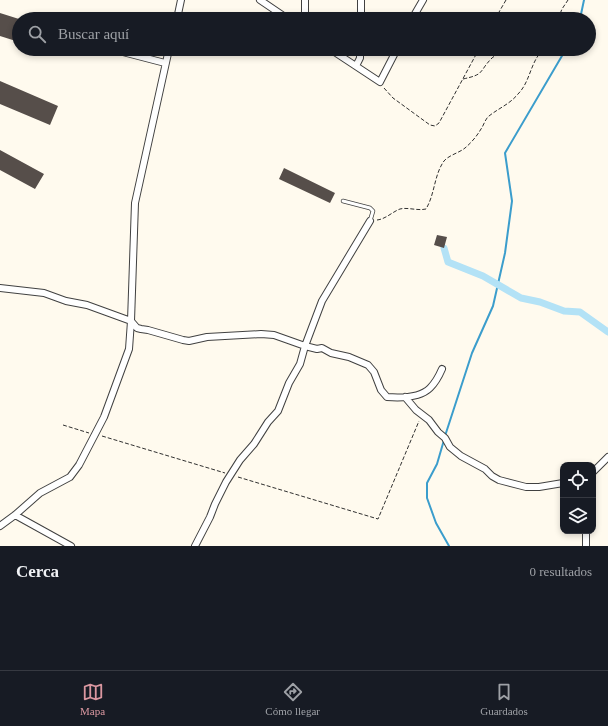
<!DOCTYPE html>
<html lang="es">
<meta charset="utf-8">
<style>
:root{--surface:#171b24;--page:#20242c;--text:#f1f3f6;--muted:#9ea1a6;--line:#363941;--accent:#da97a0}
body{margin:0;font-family:"Times New Roman",serif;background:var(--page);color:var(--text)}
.controls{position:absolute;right:12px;bottom:12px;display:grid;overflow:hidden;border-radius:8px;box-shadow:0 2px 6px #0003}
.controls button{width:36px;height:36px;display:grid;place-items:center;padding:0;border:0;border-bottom:1px solid var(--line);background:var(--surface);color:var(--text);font:20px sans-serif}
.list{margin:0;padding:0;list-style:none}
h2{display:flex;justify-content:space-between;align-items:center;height:52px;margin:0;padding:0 16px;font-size:17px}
h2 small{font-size:13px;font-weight:400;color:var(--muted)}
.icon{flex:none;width:22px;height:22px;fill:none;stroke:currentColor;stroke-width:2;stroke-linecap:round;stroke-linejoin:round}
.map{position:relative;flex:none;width:608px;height:546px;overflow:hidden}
.search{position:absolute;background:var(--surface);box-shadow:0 2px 6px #0003;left:12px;right:12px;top:12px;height:44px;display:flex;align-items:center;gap:10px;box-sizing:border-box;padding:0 14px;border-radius:22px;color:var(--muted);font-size:15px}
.sheet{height:124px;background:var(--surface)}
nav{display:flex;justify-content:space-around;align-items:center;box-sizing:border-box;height:56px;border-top:1px solid var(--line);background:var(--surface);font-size:11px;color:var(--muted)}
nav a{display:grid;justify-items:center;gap:2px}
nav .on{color:var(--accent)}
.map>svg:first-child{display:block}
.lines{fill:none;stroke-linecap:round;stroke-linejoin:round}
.stream{stroke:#3b9dcc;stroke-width:2}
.canal{stroke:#b3e2f6;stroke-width:7}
.building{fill:#564e4a}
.lane-casing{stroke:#414141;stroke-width:4.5}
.street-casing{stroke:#414141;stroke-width:8}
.path{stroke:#303030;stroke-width:1;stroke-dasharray:4 2;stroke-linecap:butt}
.lane{stroke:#fff;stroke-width:3}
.street{stroke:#fff;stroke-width:6}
</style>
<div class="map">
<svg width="608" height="546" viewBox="0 0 608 546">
<rect width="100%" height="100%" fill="#fffaee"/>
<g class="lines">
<!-- stream -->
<path class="stream" d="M580,19L584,0
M445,436L472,353L493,306L505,253L512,201L505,153L566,49
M444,440L437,464L427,483V498L436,523L449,546"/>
<!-- canal -->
<path class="canal" d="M444,248L448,262L483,276L521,298L540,302L564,311L580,312L608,332"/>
</g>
<!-- building -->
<path class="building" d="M0,13L19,19V42L0,36Z
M45,49H67L65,56L45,50Z
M0,81L58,106L50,125L0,104Z
M0,150L44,174L35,189L0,170Z
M284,168L335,193L330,203L279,179Z
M437,235L447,237L444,248L434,245Z"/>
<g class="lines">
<!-- lane casing -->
<g class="lane-casing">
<path id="lane" d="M343,201L370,208L373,211L370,221"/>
</g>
<!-- street casing -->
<g class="street-casing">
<path id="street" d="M260,0L288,19
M177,19L181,0
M305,19V0
M361,19V0
M412,19L423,0
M330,49L380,82L397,49
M115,50L165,63
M356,66L360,58V49
M0,288L44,293L66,301L87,305L131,321L137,328L141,329L148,330L183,340L189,341L207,337L261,334L274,335L305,346L317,349L322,348L331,353L349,357L368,365L374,372L381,390L387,397C400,398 420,398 430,388C435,383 439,376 442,369
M405,397L416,410L429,420L438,432L445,438L450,447L461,456L485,469L492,476L499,480L526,487H539L563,483
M593,472L608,457
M15,515L71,546
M0,526L15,515L40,493L70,477L79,465L104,417L129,349L131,321L135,203L169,49
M195,546L210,517L215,504L226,482L240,460L254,444L268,422L278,411L289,383L300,364L305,346L322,301L370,221
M586,546V531"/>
</g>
<!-- path -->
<path class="path" d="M495,19L506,0
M558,19L562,9L568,0
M463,79C486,74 478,72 492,58C499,51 531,49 541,50
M384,88L393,98L430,125L435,126L439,123L479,49
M377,220C386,219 392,212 400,209C408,207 417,211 426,209C435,194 434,175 444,161C449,155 459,153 465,148C471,143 477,136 481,129C484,125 485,119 489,116C499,108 510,104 518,94C531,81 530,61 544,49
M63,425L89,433
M102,436L225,473
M238,477L378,519L419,421"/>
<!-- lane -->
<use href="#lane" class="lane"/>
<!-- street -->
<use href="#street" class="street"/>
</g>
</svg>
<div class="controls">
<button><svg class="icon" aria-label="locate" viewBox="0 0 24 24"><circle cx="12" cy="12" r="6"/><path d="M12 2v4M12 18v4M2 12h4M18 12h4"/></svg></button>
<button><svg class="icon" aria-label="layers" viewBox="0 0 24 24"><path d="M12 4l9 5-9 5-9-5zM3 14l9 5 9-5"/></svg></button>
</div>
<div class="search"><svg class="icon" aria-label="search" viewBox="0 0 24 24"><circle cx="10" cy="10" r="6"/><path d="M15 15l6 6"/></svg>Buscar aquí</div>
</div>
<section class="sheet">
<h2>Cerca<small>0 resultados</small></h2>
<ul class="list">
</ul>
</section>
<nav>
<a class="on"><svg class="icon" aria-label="map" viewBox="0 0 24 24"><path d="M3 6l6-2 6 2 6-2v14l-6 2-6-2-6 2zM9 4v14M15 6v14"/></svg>Mapa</a>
<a><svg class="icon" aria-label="directions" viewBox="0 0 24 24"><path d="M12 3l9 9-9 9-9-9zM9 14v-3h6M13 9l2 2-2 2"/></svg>Cómo llegar</a>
<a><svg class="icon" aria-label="saved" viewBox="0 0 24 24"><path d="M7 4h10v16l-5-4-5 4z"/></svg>Guardados</a>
</nav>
